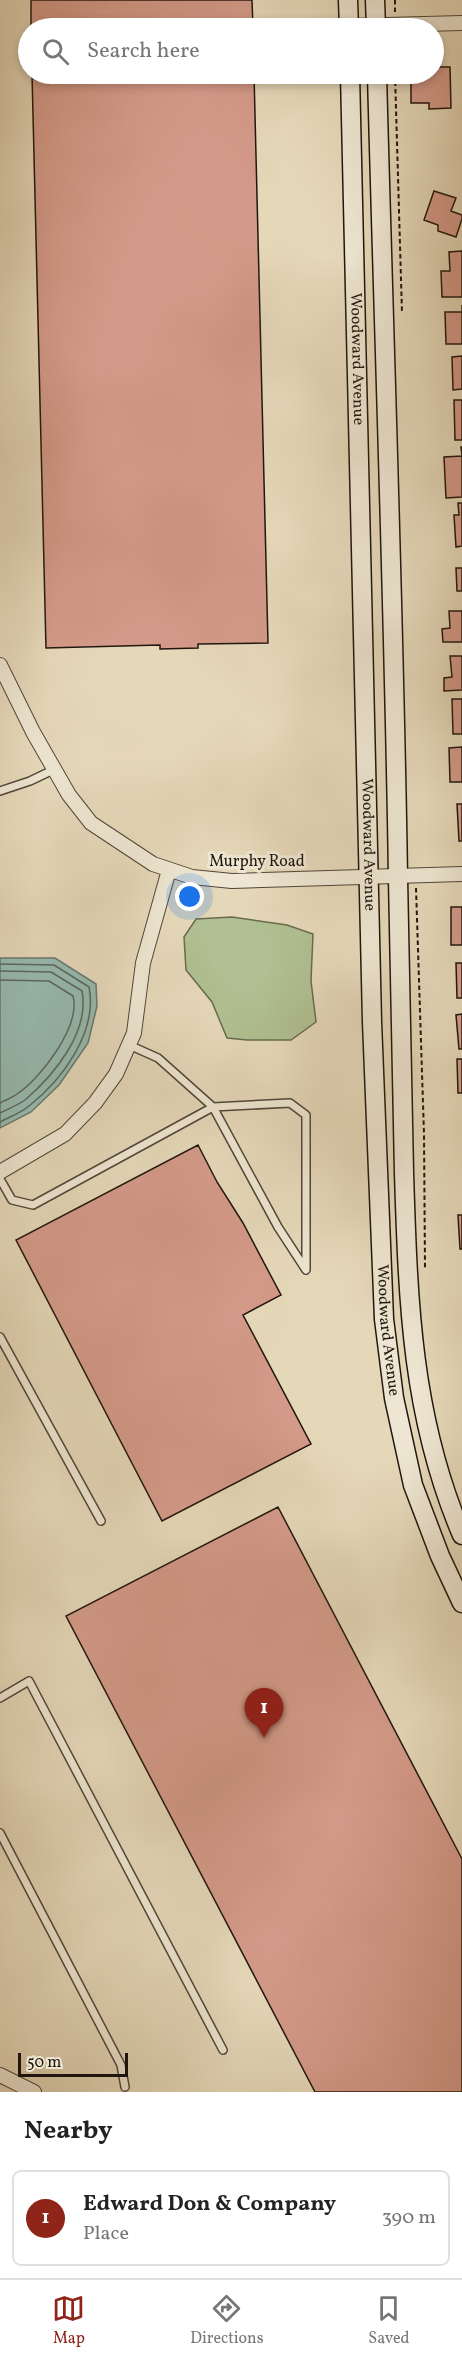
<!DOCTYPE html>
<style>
:root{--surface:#fff;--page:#f2f2f2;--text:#222;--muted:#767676;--line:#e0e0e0;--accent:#8f2418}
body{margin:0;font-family:Vollkorn,serif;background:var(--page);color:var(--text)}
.scale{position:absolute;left:18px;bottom:15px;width:110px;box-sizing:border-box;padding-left:6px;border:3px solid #20160e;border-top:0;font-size:16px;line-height:21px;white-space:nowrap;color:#20160e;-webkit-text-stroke:4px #eee6d2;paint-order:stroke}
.you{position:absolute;left:190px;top:897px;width:21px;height:21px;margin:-15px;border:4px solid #fff;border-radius:50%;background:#1a73e8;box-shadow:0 0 0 9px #1a73e833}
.badge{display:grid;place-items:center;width:39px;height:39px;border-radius:50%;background:var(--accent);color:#fff;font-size:20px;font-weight:700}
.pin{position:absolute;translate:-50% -50px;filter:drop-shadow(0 2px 3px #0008)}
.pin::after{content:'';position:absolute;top:32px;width:21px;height:18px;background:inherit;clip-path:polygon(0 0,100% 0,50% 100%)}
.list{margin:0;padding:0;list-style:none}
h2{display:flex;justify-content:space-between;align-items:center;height:78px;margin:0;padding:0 24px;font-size:26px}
h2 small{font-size:20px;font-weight:400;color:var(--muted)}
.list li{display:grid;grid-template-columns:39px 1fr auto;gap:18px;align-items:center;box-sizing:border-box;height:96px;margin:0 12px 12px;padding:0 12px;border:2px solid var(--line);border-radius:9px}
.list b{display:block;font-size:22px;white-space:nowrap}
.list p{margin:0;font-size:20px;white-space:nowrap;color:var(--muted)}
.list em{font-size:20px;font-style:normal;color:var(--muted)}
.icon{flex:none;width:33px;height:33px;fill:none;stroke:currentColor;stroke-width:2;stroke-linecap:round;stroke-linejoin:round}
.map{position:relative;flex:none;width:462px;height:2092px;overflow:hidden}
.search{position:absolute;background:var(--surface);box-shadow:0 3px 9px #0003;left:18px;right:18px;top:18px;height:66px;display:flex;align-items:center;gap:15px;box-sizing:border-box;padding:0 21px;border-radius:33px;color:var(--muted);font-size:22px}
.sheet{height:186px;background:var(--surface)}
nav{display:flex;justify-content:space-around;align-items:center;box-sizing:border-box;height:84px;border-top:2px solid var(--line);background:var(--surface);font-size:16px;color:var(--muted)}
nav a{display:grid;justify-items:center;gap:3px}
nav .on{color:var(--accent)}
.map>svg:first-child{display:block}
.green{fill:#b0c092;stroke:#686b50;stroke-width:1.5}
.water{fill:#96baaf;stroke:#67786f;stroke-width:1.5}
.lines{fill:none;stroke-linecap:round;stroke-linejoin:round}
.shore{stroke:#5b685e;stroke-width:1.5}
.building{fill:#d49a89;stroke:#20160e;stroke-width:1.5}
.lane-casing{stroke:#514639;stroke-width:10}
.street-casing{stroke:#514639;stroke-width:16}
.secondary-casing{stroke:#20160e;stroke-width:21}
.path{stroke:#20160e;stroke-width:2;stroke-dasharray:4.5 3;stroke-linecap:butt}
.lane{stroke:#eee6d2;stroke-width:7}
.street{stroke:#eee6d2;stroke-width:14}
.secondary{stroke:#eee6d2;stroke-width:18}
.labels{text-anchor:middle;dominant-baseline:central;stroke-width:6;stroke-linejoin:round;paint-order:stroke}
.street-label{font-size:16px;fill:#20160e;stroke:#eee6d2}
</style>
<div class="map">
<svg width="462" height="2092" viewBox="0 0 462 2092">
<rect width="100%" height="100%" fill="#e5d8b9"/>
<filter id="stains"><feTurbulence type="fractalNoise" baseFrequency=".00333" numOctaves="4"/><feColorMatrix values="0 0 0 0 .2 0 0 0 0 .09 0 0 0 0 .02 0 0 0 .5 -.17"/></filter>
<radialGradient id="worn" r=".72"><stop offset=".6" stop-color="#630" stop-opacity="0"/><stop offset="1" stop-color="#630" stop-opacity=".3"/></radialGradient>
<!-- green -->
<path class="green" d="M232,917L287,925L313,934L311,981L316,1022L291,1040H247L227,1038L212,1002L186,970L184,937L196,919Z"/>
<!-- water -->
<path class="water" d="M0,958H55L96,984L97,1006L88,1043L59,1085L31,1112L0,1128Z"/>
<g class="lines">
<!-- shore -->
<path class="shore" d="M0,964L54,965L89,987C98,1032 62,1080 29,1106C21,1113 9,1117 0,1122
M0,971L51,972L82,991C90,1032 54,1075 25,1100C18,1105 8,1109 0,1113
M0,980L49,981L73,996C81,1026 41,1078 17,1094C12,1098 5,1100 0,1103"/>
</g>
<!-- building -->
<path class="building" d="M31,0H252L253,28H31Z
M434,67H450L451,108L429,109V103H411V74H434Z
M32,74H254L268,643L198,644V648L160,649V645L46,648Z
M434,191L456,198L451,211L462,215V219L456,237L438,231V225L424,220Z
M462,251V297H442L441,271H450L449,252Z
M462,305V344H446L445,312H462Z
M462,356V389L453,390L452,357Z
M454,400H462V440H455Z
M461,447H462V497L446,498L444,457L462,456Z
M458,503H462V546L456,547L454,515H459Z
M456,568H462V591H457Z
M449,611H462V642H443L442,629L450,628Z
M450,656H462V690L444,691V678L452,677Z
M452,699H462V734H453Z
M462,747V782H450L449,748Z
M457,804H462V841H459Z
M451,907H462V945H451Z
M456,963H462V998H457Z
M462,1014V1049H459L456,1015Z
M457,1059H462V1093H458Z
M198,1145L217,1182L243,1223L281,1295L243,1315L311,1444L162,1521L16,1240Z
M458,1215H462V1249H460Z
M278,1507L462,1859V2092H315L66,1616Z"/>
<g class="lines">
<!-- lane casing -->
<g class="lane-casing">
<path id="lane" d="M0,791L30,781L53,770
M0,1179L12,1200L33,1205L213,1107L278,1227L306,1270V1115L290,1103L213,1107L158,1058L129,1045
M0,1337L101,1521
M0,1698L29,1681L223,2050
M0,1833L121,2065L125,2087"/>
</g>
<!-- street casing -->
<g class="street-casing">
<path id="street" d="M349,26L462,23
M0,665L33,732L69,795L91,823L153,864L192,877L232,881L462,874
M0,1172L65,1134L95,1103L116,1074L134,1033L143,963L169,870
M0,2075L34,2092"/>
</g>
<!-- secondary casing -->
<g class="secondary-casing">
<g id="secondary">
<path d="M348,0L349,28"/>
<path d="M375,0L376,28"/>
<path id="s1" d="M350,74L372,1022L384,1319L394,1398L413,1485L440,1556L462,1603"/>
<path d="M377,74C384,342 394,610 398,878C400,976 402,1074 404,1173C408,1299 411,1416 462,1535"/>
</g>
</g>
<!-- path -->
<path class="path" d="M395,0V12
M395,74L402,313
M416,888L424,1134L425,1269"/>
<!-- lane -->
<use href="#lane" class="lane"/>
<!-- street -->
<use href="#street" class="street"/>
<!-- secondary -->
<use href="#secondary" class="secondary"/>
</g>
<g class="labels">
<!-- street labels -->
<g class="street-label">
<text stroke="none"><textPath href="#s1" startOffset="285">Woodward Avenue</textPath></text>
<text stroke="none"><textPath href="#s1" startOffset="771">Woodward Avenue</textPath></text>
<text x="257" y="862">Murphy Road</text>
<text stroke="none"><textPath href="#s1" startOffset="1257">Woodward Avenue</textPath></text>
</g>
</g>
<rect width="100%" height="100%" filter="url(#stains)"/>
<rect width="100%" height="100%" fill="url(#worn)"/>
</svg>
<div class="scale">50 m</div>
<div class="you"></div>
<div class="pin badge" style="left:264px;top:1738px">1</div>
<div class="search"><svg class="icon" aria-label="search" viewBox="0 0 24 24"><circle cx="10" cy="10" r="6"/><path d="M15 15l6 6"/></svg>Search here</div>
</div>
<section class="sheet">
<h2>Nearby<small></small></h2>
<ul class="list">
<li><span class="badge">1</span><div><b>Edward Don &amp; Company</b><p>Place</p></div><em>390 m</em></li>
</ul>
</section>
<nav>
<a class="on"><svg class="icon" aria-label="map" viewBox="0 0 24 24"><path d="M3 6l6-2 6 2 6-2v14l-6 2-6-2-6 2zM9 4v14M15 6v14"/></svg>Map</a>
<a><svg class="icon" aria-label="directions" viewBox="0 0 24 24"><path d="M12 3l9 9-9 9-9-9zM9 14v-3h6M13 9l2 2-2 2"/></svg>Directions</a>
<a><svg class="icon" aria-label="saved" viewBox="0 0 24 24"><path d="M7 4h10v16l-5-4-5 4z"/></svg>Saved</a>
</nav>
